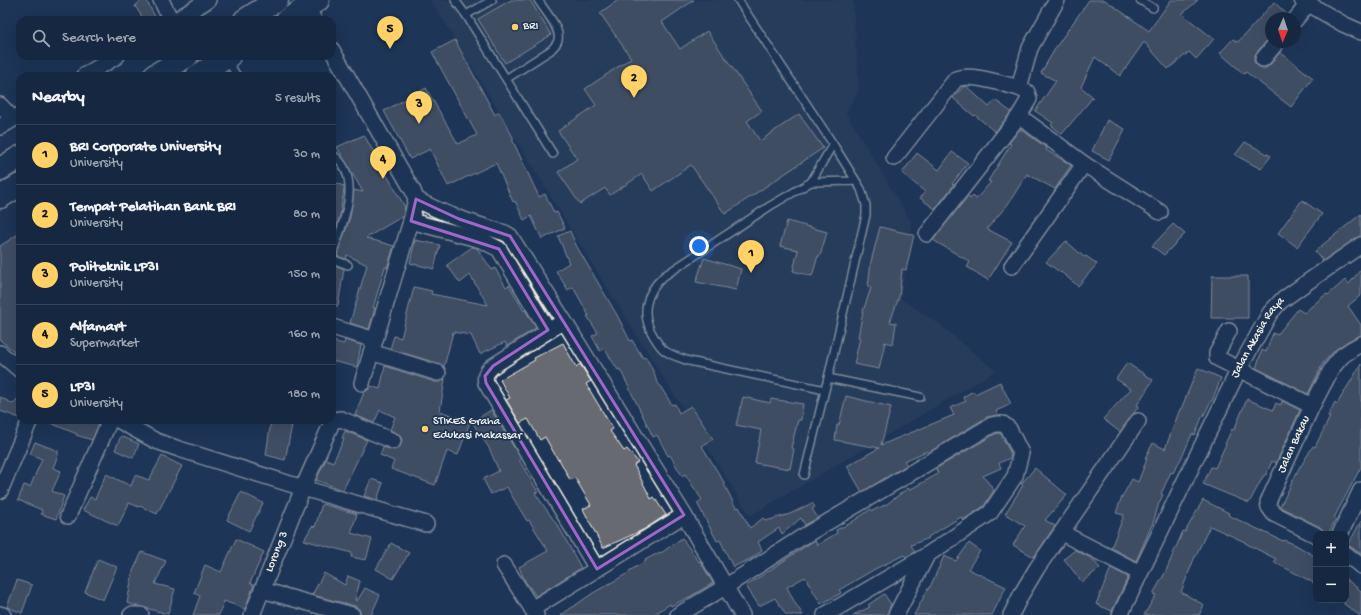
<!DOCTYPE html>
<meta charset="utf-8">
<style>
:root{--surface:#162841;--page:#23344c;--text:#f1f3f6;--muted:#9ea6b1;--line:#35445a;--accent:#ffd166}
body{margin:0;font-family:"Gochi Hand",sans-serif;background:var(--page);color:var(--text)}
.controls{position:absolute;right:12px;bottom:12px;display:grid;overflow:hidden;border-radius:8px;box-shadow:0 4px 16px #0002}
.controls button{width:36px;height:36px;display:grid;place-items:center;padding:0;border:0;border-bottom:1px solid var(--line);background:var(--surface);color:var(--text);font:20px sans-serif}
.compass{position:absolute;left:1265px;top:12px;width:36px;height:36px;border-radius:50%;background:var(--surface);box-shadow:0 4px 16px #0002;rotate:182deg}
.you{position:absolute;left:699px;top:246px;width:14px;height:14px;margin:-10px;border:3px solid #fff;border-radius:50%;background:#1a73e8;box-shadow:0 0 0 6px #1a73e833}
.badge{display:grid;place-items:center;width:26px;height:26px;border-radius:50%;background:var(--accent);color:#111;font-size:13px;font-weight:700}
.pin{position:absolute;translate:-50% -33px;filter:drop-shadow(0 1px 2px #0008)}
.pin::after{content:'';position:absolute;top:21px;width:14px;height:12px;background:inherit;clip-path:polygon(0 0,100% 0,50% 100%)}
.list{margin:0;padding:0;list-style:none}
h2{display:flex;justify-content:space-between;align-items:center;height:52px;margin:0;padding:0 16px;font-size:17px}
h2 small{font-size:13px;font-weight:400;color:var(--muted)}
.list li{display:grid;grid-template-columns:26px 1fr auto;gap:12px;align-items:center;box-sizing:border-box;height:60px;padding:0 16px;border-top:1px solid var(--line)}
.list b{display:block;font-size:15px;white-space:nowrap}
.list p{margin:0;font-size:13px;white-space:nowrap;color:var(--muted)}
.list em{font-size:13px;font-style:normal;color:var(--muted)}
.icon{flex:none;width:22px;height:22px;fill:none;stroke:currentColor;stroke-width:2;stroke-linecap:round;stroke-linejoin:round}
.map{position:relative;flex:none;width:1361px;height:615px;overflow:hidden}
.search{position:absolute;background:var(--surface);box-shadow:0 4px 16px #0002;left:16px;top:16px;width:320px;height:44px;display:flex;align-items:center;gap:10px;box-sizing:border-box;padding:0 14px;border-radius:12px;color:var(--muted);font-size:15px}
.panel{position:absolute;background:var(--surface);box-shadow:0 4px 16px #0002;left:16px;top:72px;width:320px;height:352px;border-radius:12px}
.map>svg:first-child{display:block}
.built{fill:#33455f}
.building{fill:#676a71;stroke:#f4f1e8}
.lines{fill:none;stroke-linecap:round;stroke-linejoin:round}
.lane-casing{stroke:#f4f1e8;stroke-width:10}
.street-casing{stroke:#f4f1e8;stroke-width:18}
.highway-casing{stroke:#f4f1e8;stroke-width:25}
.lane{stroke:#1d3557;stroke-width:7}
.street{stroke:#1d3557;stroke-width:15}
.highway{stroke:#1d3557;stroke-width:22}
.marked{fill:none;stroke:#9f67cb;stroke-width:3;stroke-linejoin:round}
.poi-dot{fill:#ffd166;stroke:#1d3557;stroke-width:1.5}
.labels{text-anchor:middle;dominant-baseline:central;stroke-width:3.5;stroke-linejoin:round;paint-order:stroke}
.poi-label{font-size:12px;fill:#f4f1e8;stroke:#1d3557;text-anchor:start}
.street-label{font-size:12px;fill:#f4f1e8;stroke:#1d3557}
</style>
<div class="map">
<svg width="1361" height="615" viewBox="0 0 1361 615">
<rect width="100%" height="100%" fill="#1d3557"/>
<filter id="ink" filterUnits="userSpaceOnUse"><feTurbulence type="fractalNoise" baseFrequency=".025" numOctaves="2"/><feDisplacementMap in="SourceGraphic" scale="8" xChannelSelector="R" yChannelSelector="G"/><feConvolveMatrix kernelMatrix="1 2 1 2 8 2 1 2 1" color-interpolation-filters="sRGB"/></filter>
<g filter="url(#ink)">
<!-- built -->
<path class="built" d="M431,0H853L859,90L846,112L911,222L901,299L938,323L996,371L750,516L581,246Z"/>
<!-- building -->
<path class="building" d="M142,0H146L157,20H144L135,6Z
M511,0H530L551,35L505,63L478,19Z
M618,0H694L662,22L680,49L707,31L762,111L747,121L760,141L799,114L823,148L725,214L691,165L653,191L642,174L610,195L605,188L580,204L558,172L577,159L558,131L596,105L585,89L631,58L600,13Z
M1089,0H1105L1149,31L1171,0H1198L1182,14L1214,39L1196,59L1189,52L1168,69L1144,42L1120,76L1095,57L1081,87L1093,97L1062,134L1051,125L1053,123L1035,111L1056,81L1041,73L1056,47Z
M1274,2L1288,15L1286,18H1271V36L1256,53L1254,57V62L1258,66L1262,68H1266L1270,65L1280,52L1313,78L1291,107L1246,72L1244,74L1220,53L1233,39L1238,42Z
M455,40L495,115L499,112L514,139H512L539,197L545,194L554,213L557,212L565,228L542,239L531,216L524,220L515,201L513,202L496,163L448,186L430,149L410,159L384,111L426,88L458,144L477,135L432,52Z
M966,86L989,107L995,100L1011,112L995,132L975,115L974,116L953,98L963,87Z
M1107,120L1125,129L1109,160L1092,151Z
M1020,129L1047,148L1046,150L1071,165L1055,189L1027,174L1008,204L987,229L1012,242L988,280L967,267L970,262L933,240L968,196L970,199L973,196L976,199L991,182L988,181L1011,144L1009,143Z
M364,135L405,207L403,216L366,238L394,246L387,268L385,267L373,308H375L369,329L350,323L367,265L347,255L346,259L337,256L350,217L354,190L363,192L337,147Z
M1245,142L1271,156L1261,169L1235,155Z
M952,152L968,163L952,184L954,185L935,209L920,198L925,192L902,173L917,153L939,170Z
M332,182L344,186V188L340,215L332,240Z
M1302,200L1322,214L1297,247L1278,233Z
M1361,214V235L1323,261L1315,251Z
M787,221L827,232L820,256H818L812,276L793,271L798,250L780,246Z
M1173,224L1185,234L1164,255L1152,246Z
M880,227L914,235L906,270L902,269L899,297L890,322L896,323L893,344L885,342L879,369L854,364L860,338L858,337L863,311L871,288L868,287L871,262Z
M570,231L577,247L617,315L630,341L632,340L643,358L646,357L656,377L655,378L672,405L675,404L679,413L691,406L713,439L702,446L725,484H724L736,508L739,507L750,528L763,518L766,521L790,514L812,503L815,507L812,509L818,518L805,525L801,518L782,534L779,528L758,542L762,550L752,558L733,567L720,540L717,541L697,503L702,500L685,474L682,476L670,455L668,456L657,435L653,437L620,369L618,370L604,348L600,351L592,336L598,333L587,316H589L573,287L568,290L556,271L569,263L558,236Z
M20,233V356L0,340V246Z
M415,240L440,245L434,269L410,263Z
M1066,241L1084,257L1086,256L1097,264L1078,286L1061,272V273L1046,262Z
M472,247L477,248L492,270L495,268L506,287L509,285L524,311L525,310L536,328L507,346L505,342L480,354L471,335L453,332L444,367L441,364L390,349L394,336L401,338L414,287L432,291L431,294L488,305L470,275L460,283L447,265Z
M704,258L741,269L736,290L696,282Z
M332,264L344,269L338,306L332,305Z
M1361,269V295L1348,306L1361,325V335L1348,341L1335,350L1323,363L1308,394L1256,368L1262,350L1266,352L1273,333L1277,335L1298,309L1304,313L1326,294L1328,295L1345,280L1349,284Z
M1212,276H1248V318H1211Z
M345,340L361,345L357,367L332,361V341L344,344Z
M563,343L576,367L580,364L591,381L586,384L613,429L610,431L624,451L627,449L638,462L634,465L651,499L654,497L666,515L645,529L603,548L583,509L591,505L575,478L570,480L559,459L558,460L545,437L540,440L528,419L520,423L506,400L510,398L500,380L535,360L534,358Z
M1127,363L1153,380L1137,405L1139,406L1120,432L1103,419L1131,389L1116,379Z
M1361,364V467L1334,518L1336,519L1328,534H1325L1323,530L1320,527L1280,507L1300,466H1301L1313,446L1315,447L1330,417L1328,416L1335,402L1337,404Z
M385,366L435,382H440L445,379L440,411L470,422L458,455L447,451L435,485L391,469L394,461L380,455L383,447L394,450L399,448L401,444L402,440L400,435L390,430L395,417L380,410L374,423L355,415L364,392L368,390L371,386L380,389Z
M1198,368L1221,378L1212,401H1211L1203,417H1202L1195,435L1192,434L1183,455L1173,473L1171,472L1161,494L1163,495L1159,503L1154,520L1136,561L1111,548L1124,515L1116,513L1121,499L1132,479L1138,482L1147,459L1145,458L1153,443L1165,449L1180,409H1181Z
M1000,382L1011,404L996,411L998,415L987,417L928,453L927,451L904,461L907,465L862,492L847,466L879,448L835,440L837,425H839L846,396L891,407L881,445L954,415L950,408L966,401L963,397L973,391L975,394Z
M20,396V418L0,411V397L13,404Z
M743,397L770,403L771,399L803,404L801,420H798L791,448L794,449L790,469L755,463L761,430L736,425Z
M1247,399L1273,410L1276,403L1281,405L1282,401L1300,410L1276,463L1272,461L1266,475H1264L1249,503L1203,484L1211,467L1215,468L1226,444H1225L1232,429L1234,430Z
M491,410L521,459L519,460L538,492L535,493L560,529L581,568L536,596L525,581L519,567L548,551L529,520L527,521L516,503L507,487L491,494L483,479L499,471L489,448L472,422Z
M43,420H98L100,421L92,440L76,435L77,434Z
M271,420H293L285,460L266,455Z
M345,431L367,440L343,490L316,480L326,459L333,462L344,439L342,438Z
M1000,433L1011,454L1010,458L999,463L1001,468L983,476L994,490L984,506L963,520L961,517L928,537L929,538L911,545L915,552L906,557L904,555L875,569L839,590L841,593L821,604L805,577L787,587L795,603L803,615H786L775,598L759,606L746,586L815,540L817,545L837,533L836,530L849,524L871,509L872,511L887,504L908,488L909,490L938,474L936,469L937,468L995,434Z
M121,436L139,444L133,458L115,450Z
M35,442L58,451V455L53,468L61,471L52,491L64,496L56,519L41,514L42,510L18,500L24,485L30,487L42,459L30,454Z
M162,456L182,466L157,514L140,506L139,507L129,503L118,526L83,510L90,497L95,499L106,474L131,486L135,475L149,480Z
M1035,468L1067,495L1045,520L1055,526L1034,557L1013,545L1025,526L1005,514L1023,485L1021,484Z
M371,479L383,483L377,500L364,496Z
M241,492L263,503L249,531L227,520Z
M1203,500L1229,513L1228,515L1283,541L1284,540L1296,545L1316,557V584L1274,562L1276,559L1245,543V542L1210,526L1194,559L1181,592L1204,605L1199,615H1144L1156,595L1153,594L1165,573L1183,531L1185,532Z
M322,504L357,514L351,533L372,539L366,560L351,557L352,553L304,540L312,526L315,527Z
M1361,521V554L1348,545Z
M682,538L699,562L700,561L713,583L691,596L671,606L670,604L653,615H561L593,593L630,572L629,571L646,561L645,560L660,552L661,553Z
M236,539L264,552L250,583L254,585L245,609L224,601L219,615H193L200,596L194,593L205,565L221,572Z
M391,543L409,553L393,579L376,569Z
M969,543L980,551L968,569L1006,587L992,615H914L929,587H930L944,556L956,561Z
M1075,550L1091,558L1100,568L1082,582L1064,559Z
M142,552L166,561L155,584L175,589L168,614L127,603L133,571Z
M98,559L117,567L103,600L85,592Z
M1111,568L1128,577L1112,611L1096,604Z
M324,573L345,585L348,576L360,581L355,600L357,601L365,588L380,595L371,615H361L359,609L355,606L312,595Z
M1346,579L1361,591V615H1359L1344,604V600H1346Z
M17,580L32,585L22,613L7,607Z
M884,594L891,604L887,615H853L870,607L868,605Z"/>
<g class="lines">
<!-- lane casing -->
<g class="lane-casing">
<path id="lane" d="M455,0L466,15L492,0
M738,0L833,144L861,189L866,205V215L828,378L804,475
M1140,0L1153,8
M466,15L553,154
M227,60L237,76
M506,79L551,50C554,47 557,44 558,40C561,28 544,10 538,0
M332,154C365,177 342,225 332,255
M811,182L833,144
M332,259L348,265
M828,378L920,397
M825,390L689,361C681,358 671,356 664,350C660,347 657,342 654,337C640,315 645,293 664,276L770,206L811,182L855,181"/>
</g>
<!-- street casing -->
<g class="street-casing">
<g id="street">
<path d="M161,0L171,20"/>
<path d="M1302,0L1343,24L1361,32"/>
<path d="M307,7L314,20"/>
<path d="M176,20L208,0"/>
<path d="M1295,20L1308,4"/>
<path d="M332,50L413,191L416,199L411,221L362,383"/>
<path d="M1263,59L1277,42"/>
<path d="M84,76L117,56"/>
<path d="M0,105L13,119"/>
<path d="M0,127L20,115"/>
<path d="M894,158L956,79C972,73 1002,84 1019,88"/>
<path d="M1084,164L1160,212"/>
<path d="M416,199C444,215 475,224 505,233L510,236L564,321L684,515L742,615"/>
<path d="M411,221L481,240L499,249L548,330"/>
<path d="M927,234L1019,116"/>
<path d="M1012,266L1084,164L1019,116L1029,99L1027,92L1019,88L1030,48L1057,0"/>
<path d="M564,321L493,366C487,371 484,375 486,383L597,569"/>
<path d="M332,327L375,340"/>
<path d="M1229,331L1217,353V358L1312,406"/>
<path d="M371,352L438,373"/>
<path d="M0,353L20,370"/>
<path d="M118,420L156,441L179,449L303,488L426,524"/>
<path d="M0,491L30,420"/>
<path d="M68,516L110,420"/>
<path d="M1062,533L1140,573"/>
<path d="M1340,534L1361,490"/>
<path id="s1" d="M1316,535L1274,514L1269,507L1268,502L1312,406L1332,368L1342,356L1352,349L1361,344"/>
<path d="M1346,554L1361,566"/>
<path d="M504,565L536,615"/>
<path d="M262,590L352,615"/>
<path d="M532,609L684,515"/>
<path d="M0,614L3,615"/>
<path d="M131,615H141"/>
<path id="s2" d="M252,615L303,488L333,420L341,419L393,441"/>
<path d="M678,615L725,587L799,539L992,425L997,424H1003L1009,429L1021,453L1015,476L990,513L927,555L825,615"/>
<path d="M896,615L927,555"/>
<path d="M1011,615L1022,593L1037,568L1138,421"/>
<path id="s3" d="M1120,615L1239,369L1270,313L1281,301L1306,283L1361,245"/>
</g>
</g>
<!-- highway casing -->
<g class="highway-casing">
<path id="highway" d="M245,20L277,0
M287,20L318,0
M154,76L187,56
M197,76L229,56
M0,169L20,157
M0,197L20,185"/>
</g>
<!-- lane -->
<use href="#lane" class="lane"/>
<!-- street -->
<use href="#street" class="street"/>
<!-- highway -->
<use href="#highway" class="highway"/>
</g>
</g>
<!-- marked area -->
<path d="M0 0H1361V615H0ZM416,199L459,219L510,236L684,515L597,569L486,383L485,376L493,366L548,330L499,249L411,221Z" fill="#1d3557" fill-opacity=".55" fill-rule="evenodd"/>
<path class="marked" d="M416,199L459,219L510,236L684,515L597,569L486,383L485,376L493,366L548,330L499,249L411,221Z"/>
<!-- markers -->
<g class="poi-dot">
<circle cx="515" cy="27" r="4"/>
<circle cx="425" cy="429" r="4"/>
</g>
<g class="labels">
<!-- poi labels -->
<g class="poi-label">
<text x="523" y="27">BRI</text>
<text x="433" y="422">STIKES Graha<tspan x="433" dy="14">Edukasi Makassar</tspan></text>
</g>
<!-- street labels -->
<g class="street-label">
<text stroke="none"><textPath href="#s3" startOffset="310">Jalan Akasia Raya</textPath></text>
<text stroke="none"><textPath href="#s1" startOffset="124">Jalan Bakau</textPath></text>
<text stroke="none"><textPath href="#s2" startOffset="68">Lorong 3</textPath></text>
</g>
</g>
</svg>
<div class="controls">
<button>+</button>
<button>−</button>
</div>
<svg class="compass" viewBox="-18 -18 36 36"><path d="M0-13l5 13h-10z" fill="#e53935"/><path d="M0 13l5-13h-10z" fill="#9ea6b1"/></svg>
<div class="you"></div>
<div class="pin badge" style="left:751px;top:273px">1</div>
<div class="pin badge" style="left:634px;top:98px">2</div>
<div class="pin badge" style="left:419px;top:124px">3</div>
<div class="pin badge" style="left:383px;top:179px">4</div>
<div class="pin badge" style="left:390px;top:49px">5</div>
<div class="search"><svg class="icon" aria-label="search" viewBox="0 0 24 24"><circle cx="10" cy="10" r="6"/><path d="M15 15l6 6"/></svg>Search here</div>
<section class="panel">
<h2>Nearby<small>5 results</small></h2>
<ul class="list">
<li><span class="badge">1</span><div><b>BRI Corporate University</b><p>University</p></div><em>30 m</em></li>
<li><span class="badge">2</span><div><b>Tempat Pelatihan Bank BRI</b><p>University</p></div><em>80 m</em></li>
<li><span class="badge">3</span><div><b>Politeknik LP3I</b><p>University</p></div><em>150 m</em></li>
<li><span class="badge">4</span><div><b>Alfamart</b><p>Supermarket</p></div><em>160 m</em></li>
<li><span class="badge">5</span><div><b>LP3I</b><p>University</p></div><em>180 m</em></li>
</ul>
</section>
</div>
